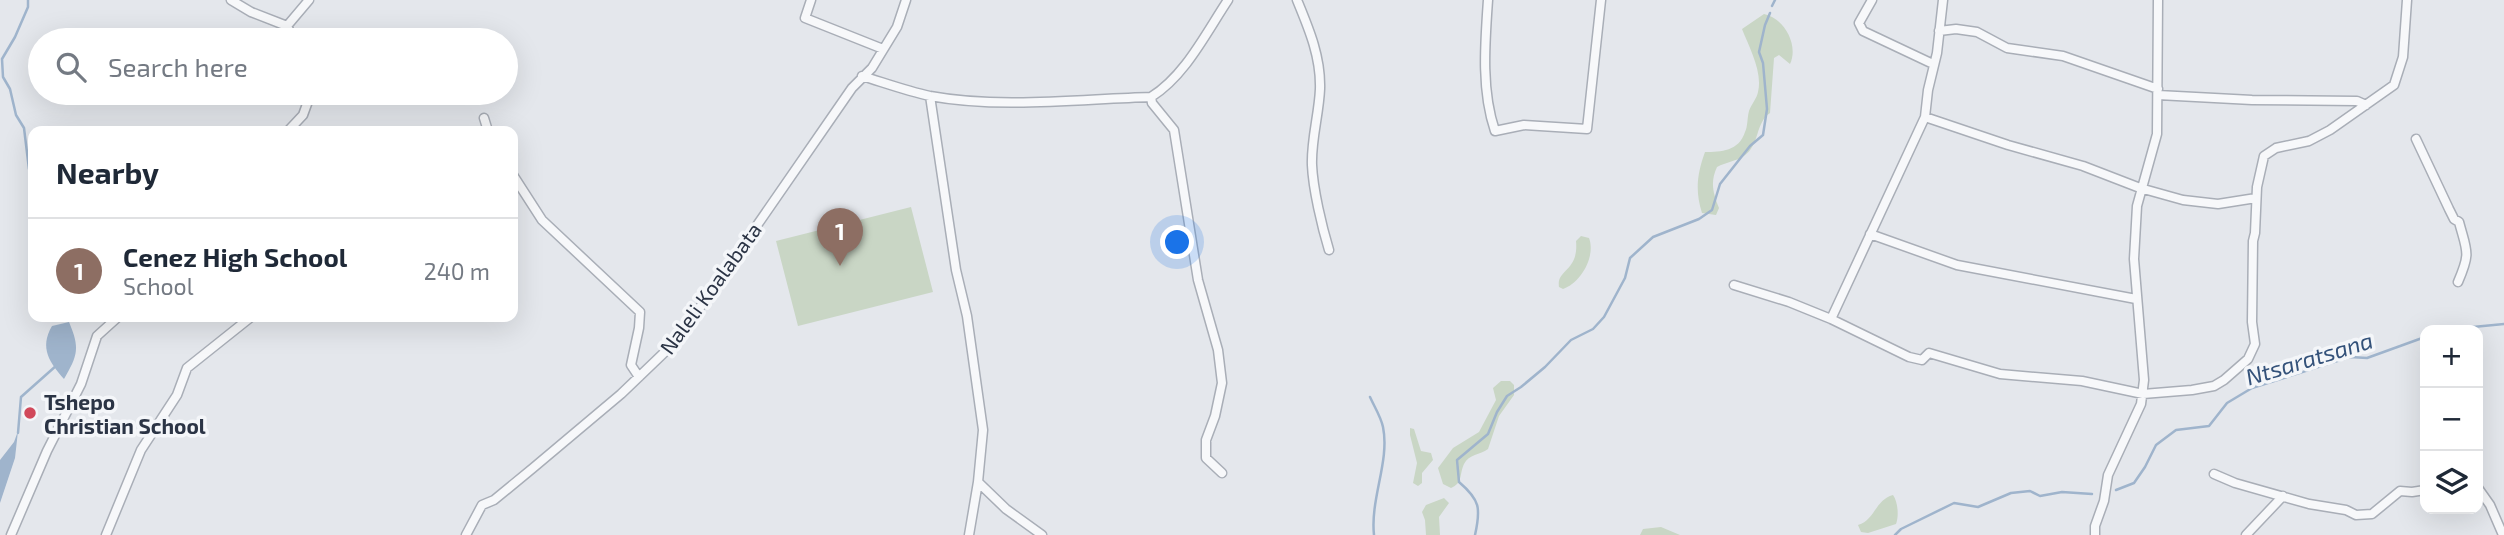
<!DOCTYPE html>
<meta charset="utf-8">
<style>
:root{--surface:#fff;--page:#f6f6f7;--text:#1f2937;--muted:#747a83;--line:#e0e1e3;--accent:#0f766e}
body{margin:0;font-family:"Exo 2",sans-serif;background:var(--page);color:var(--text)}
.controls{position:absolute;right:21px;bottom:21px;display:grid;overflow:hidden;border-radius:14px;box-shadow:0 7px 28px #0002}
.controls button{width:63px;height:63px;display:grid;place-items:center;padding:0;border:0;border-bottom:2px solid var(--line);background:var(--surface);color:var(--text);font:35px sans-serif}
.you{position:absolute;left:1178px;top:243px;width:24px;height:24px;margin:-18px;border:5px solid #fff;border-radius:50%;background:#1a73e8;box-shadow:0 0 0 10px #1a73e833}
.badge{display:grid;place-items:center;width:46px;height:46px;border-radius:50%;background:var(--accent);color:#fff;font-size:23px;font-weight:700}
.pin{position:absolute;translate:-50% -58px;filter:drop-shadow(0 2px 4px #0008)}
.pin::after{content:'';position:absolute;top:37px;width:24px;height:21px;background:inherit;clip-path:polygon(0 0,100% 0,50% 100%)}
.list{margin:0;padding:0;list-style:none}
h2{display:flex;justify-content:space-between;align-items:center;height:91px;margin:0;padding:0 28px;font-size:30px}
h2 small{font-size:23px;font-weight:400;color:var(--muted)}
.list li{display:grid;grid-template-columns:46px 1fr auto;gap:21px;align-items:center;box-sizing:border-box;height:105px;padding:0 28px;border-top:2px solid var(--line)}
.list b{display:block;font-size:26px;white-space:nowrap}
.list p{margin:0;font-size:23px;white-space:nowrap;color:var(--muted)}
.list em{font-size:23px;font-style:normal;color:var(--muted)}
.icon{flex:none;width:38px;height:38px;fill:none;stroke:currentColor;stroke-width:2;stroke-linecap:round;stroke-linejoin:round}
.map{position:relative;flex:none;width:2504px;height:535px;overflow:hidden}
.search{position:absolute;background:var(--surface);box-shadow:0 7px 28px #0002;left:28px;top:28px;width:490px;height:77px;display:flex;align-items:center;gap:18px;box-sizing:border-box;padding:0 24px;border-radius:38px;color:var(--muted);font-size:26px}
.panel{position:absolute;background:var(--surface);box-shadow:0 7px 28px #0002;left:28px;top:126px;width:490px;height:196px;border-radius:14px}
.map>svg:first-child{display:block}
.green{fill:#c9d6c5}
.water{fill:#9fb4cc}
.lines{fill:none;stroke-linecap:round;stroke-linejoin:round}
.stream{stroke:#9fb4cc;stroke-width:2.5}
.minor-casing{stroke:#a9aeb7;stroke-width:11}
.minor{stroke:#f7f8fa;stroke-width:8}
.poi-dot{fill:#d1495b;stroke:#f4f6f9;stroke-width:2.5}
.labels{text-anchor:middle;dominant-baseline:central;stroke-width:7;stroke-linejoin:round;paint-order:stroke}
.street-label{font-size:21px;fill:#2b3445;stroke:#f4f6f9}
.poi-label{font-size:21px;font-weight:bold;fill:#2b3445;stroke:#f4f6f9;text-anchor:start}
.water-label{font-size:23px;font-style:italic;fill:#34527a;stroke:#f4f6f9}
</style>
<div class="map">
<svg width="2504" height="535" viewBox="0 0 2504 535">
<rect width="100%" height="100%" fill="#e4e7ec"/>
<!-- green -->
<path class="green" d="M1764,14C1784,18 1799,45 1790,64L1779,55L1774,58L1770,113C1755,123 1760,145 1744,156C1737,161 1726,162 1717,167C1710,182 1713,193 1719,208L1716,215L1702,213C1695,191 1697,174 1705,152C1721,152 1739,151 1745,132C1748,126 1747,118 1749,111C1751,105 1757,98 1758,92C1763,72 1749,47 1742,29Z
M911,207L933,292L798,326L776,241Z
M1581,236L1589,238C1596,256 1581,283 1563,289L1559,287C1556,269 1579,272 1576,241Z
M1501,381H1510L1514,385V395L1499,416L1488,449C1480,455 1469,454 1464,464C1459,475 1463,483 1451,488L1443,484L1438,468L1453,448L1479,432L1496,400L1493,388Z
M1410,428L1414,429L1421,451L1431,453L1433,460L1422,473V483L1418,486L1413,483L1417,463L1410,435Z
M1893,495C1898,502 1899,516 1896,524L1868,533L1861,532L1858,525C1875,520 1875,500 1893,495Z
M1444,498L1449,503L1439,517L1440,535H1426L1425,520L1422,512L1426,505Z
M1661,527L1680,535H1640L1643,529Z"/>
<!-- water -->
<path class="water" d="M69,322C80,348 78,355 64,379C50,363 39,348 52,326Z
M18,431L15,458L0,503V460L14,442Z"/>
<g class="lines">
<!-- stream -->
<path class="stream" d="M28,0V7L15,37L2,59L3,77L10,89L16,115L24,128L29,169L33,174
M1772,6L1775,0
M2442,330L2504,324
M1370,397C1374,406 1381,417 1383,427C1390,461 1370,499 1374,535
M18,433L21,397L57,365
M2116,490L2134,483L2145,467L2156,445L2176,430L2209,426L2227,403L2252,388L2350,357L2367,358L2425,337
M1475,535C1481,508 1480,500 1459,482L1457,460L1488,434L1497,412L1507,396L1521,387L1545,367L1571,340L1593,329L1604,317L1625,278L1630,258L1653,237L1699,219L1712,210L1720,184L1750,146L1763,135L1767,109L1763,63L1759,52L1765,25L1770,13
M1895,535L1901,529L1954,503L1978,507L2011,493L2030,491L2040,496L2062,492L2092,494"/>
<!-- minor casing -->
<g class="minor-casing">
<path id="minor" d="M231,0L251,12L287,26
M811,0L805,18L883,49
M1297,0C1309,29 1321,57 1320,89C1319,114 1311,140 1312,165C1313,189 1322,227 1329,250
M1488,0C1485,43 1481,90 1495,131L1524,125L1587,129L1601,0
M1872,0L1859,23L1863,31L1933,64
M1943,0L1937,53L1928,90L1925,117L1831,319L1909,357L1922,360L1929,353L2000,374L2082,381L2143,394L2192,390L2214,386L2224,380L2248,359L2255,344L2252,322L2253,241L2255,233L2257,187L2264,156L2276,148L2309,141L2330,130L2394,85L2403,57L2407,0
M1939,31L1956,29L1977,32L2007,48L2063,56L2158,89
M294,40L287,26L309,0
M862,76C885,83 907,91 930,96C1000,109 1080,99 1151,97C1185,76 1206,33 1228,0
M2158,95L2252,100L2357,101L2366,105
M930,96L956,270L967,316L983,430L978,482L1006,509L1042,535
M1151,97L1152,103L1174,130L1198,280L1218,350L1222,383L1215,416L1206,440V458L1222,473
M1925,117L2008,145L2083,166L2140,188L2183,200L2218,204L2256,198
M484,118L488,131
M288,131L303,115L311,93
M2416,139L2449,209L2454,219L2459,222C2467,252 2471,252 2458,282
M513,175L542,220L640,312L639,328L631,365L639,377
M1870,234L1957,265L2136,299
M1734,285L1789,302L1831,319
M2214,474L2235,483L2309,504L2346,510L2356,515L2372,514L2400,491L2412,492L2425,490
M2478,488L2490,505L2503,535
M11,535L47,451L81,384L97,336L118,317
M106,535L141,450L177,395L187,368L251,317
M466,535L482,505L494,500L533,468L621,394L669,348L704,302L852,88L872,68L897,27L906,0
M969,535L978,482
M2095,535V526L2104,501L2108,475L2141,404L2144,380L2134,259L2137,206L2157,134L2158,0
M2246,535L2283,496"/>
</g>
<!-- minor -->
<use href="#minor" class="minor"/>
</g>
<!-- markers -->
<circle class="poi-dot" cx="30" cy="413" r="7"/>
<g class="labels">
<!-- street labels -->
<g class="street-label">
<text transform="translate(710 288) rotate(-54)">Naleli Koalabata</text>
</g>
<!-- poi labels -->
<g class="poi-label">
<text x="44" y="401">Tshepo<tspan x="44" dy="24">Christian School</tspan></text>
</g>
<!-- water labels -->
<g class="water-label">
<text transform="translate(2309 358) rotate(-17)">Ntsaratsana</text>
</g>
</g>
</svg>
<div class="controls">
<button>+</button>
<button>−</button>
<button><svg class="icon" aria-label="layers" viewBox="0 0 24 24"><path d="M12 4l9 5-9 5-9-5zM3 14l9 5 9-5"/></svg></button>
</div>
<div class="you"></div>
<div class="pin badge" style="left:840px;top:266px;background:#8d6e63">1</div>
<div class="search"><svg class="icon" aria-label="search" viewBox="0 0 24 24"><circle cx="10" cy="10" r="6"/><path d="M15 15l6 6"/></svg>Search here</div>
<section class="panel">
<h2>Nearby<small></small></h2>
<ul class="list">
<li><span class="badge" style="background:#8d6e63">1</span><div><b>Cenez High School</b><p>School</p></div><em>240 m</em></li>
</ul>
</section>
</div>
